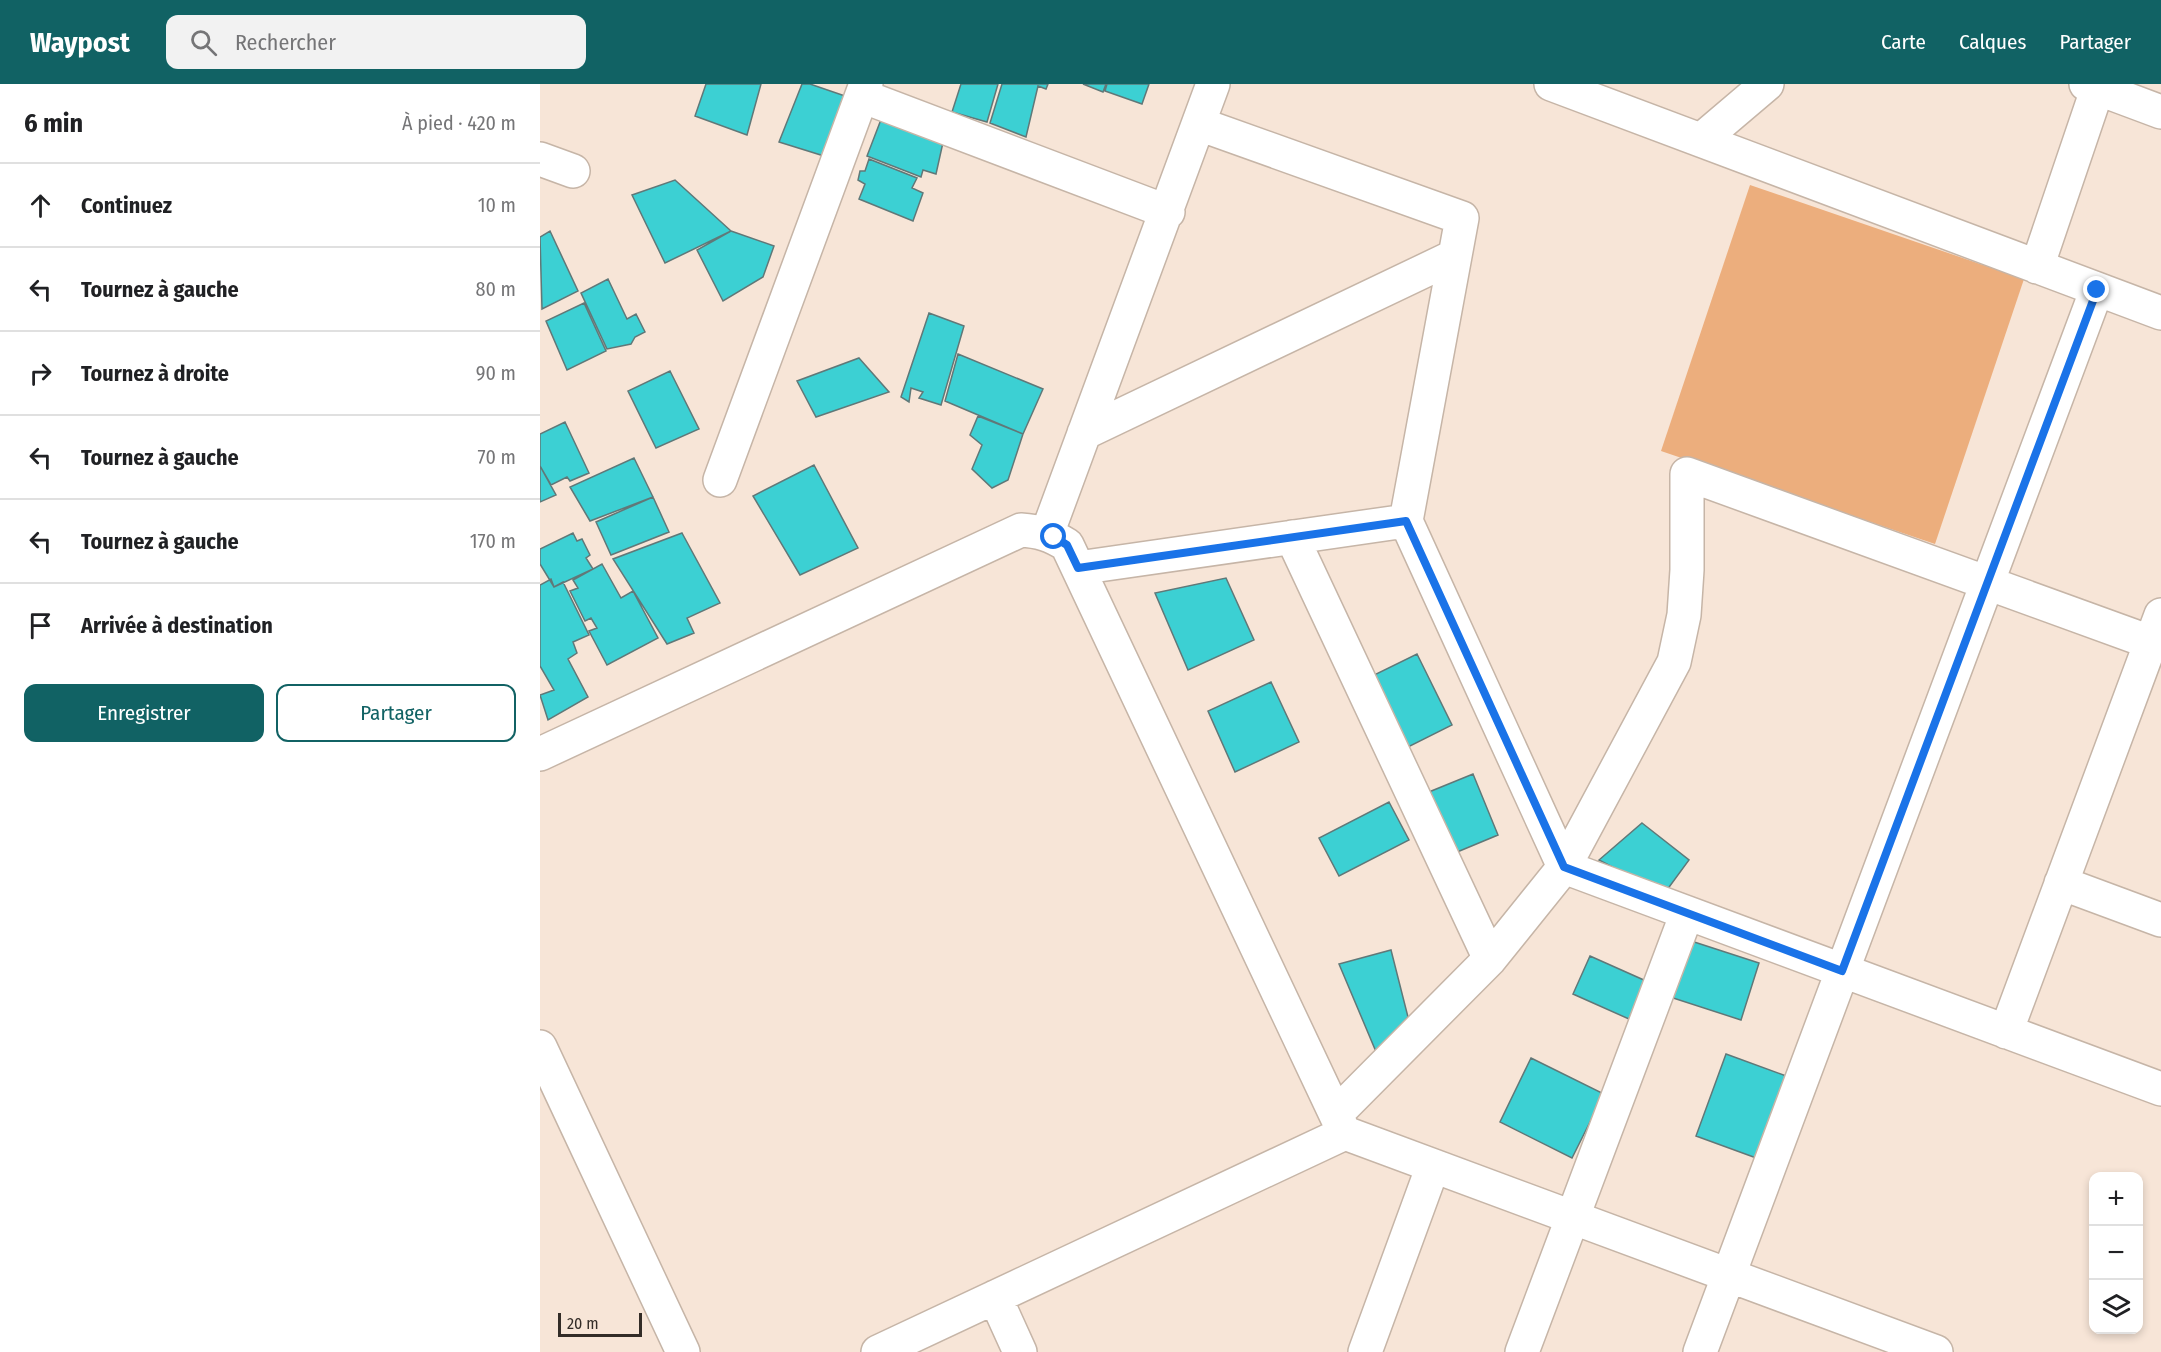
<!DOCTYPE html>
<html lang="fr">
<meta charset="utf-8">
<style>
:root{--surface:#fff;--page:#f2f2f2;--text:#202124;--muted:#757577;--line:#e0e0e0;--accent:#116264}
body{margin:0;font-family:"Fira Sans Condensed",sans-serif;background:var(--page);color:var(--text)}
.controls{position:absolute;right:18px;bottom:18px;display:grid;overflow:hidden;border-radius:12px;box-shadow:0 3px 9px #0003}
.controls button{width:54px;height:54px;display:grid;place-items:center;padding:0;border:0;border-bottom:2px solid var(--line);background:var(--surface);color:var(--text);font:30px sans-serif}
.scale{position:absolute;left:18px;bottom:15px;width:84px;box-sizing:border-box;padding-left:6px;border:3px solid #332c27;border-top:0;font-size:16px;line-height:21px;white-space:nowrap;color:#332c27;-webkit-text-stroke:4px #f7e5d7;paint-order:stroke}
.stop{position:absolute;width:18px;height:18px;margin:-14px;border:4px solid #1a73e8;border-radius:50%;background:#fff}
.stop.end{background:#1a73e8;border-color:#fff;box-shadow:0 2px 6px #0008}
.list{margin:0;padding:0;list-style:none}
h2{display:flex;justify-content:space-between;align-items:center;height:78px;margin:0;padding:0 24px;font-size:26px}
h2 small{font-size:20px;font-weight:400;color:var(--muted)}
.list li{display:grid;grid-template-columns:39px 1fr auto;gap:18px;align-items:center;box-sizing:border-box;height:84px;padding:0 24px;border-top:2px solid var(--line)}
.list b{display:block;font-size:22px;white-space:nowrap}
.list em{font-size:20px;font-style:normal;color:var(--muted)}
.actions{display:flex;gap:12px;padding:18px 24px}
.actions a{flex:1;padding:14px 0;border:2px solid var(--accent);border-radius:12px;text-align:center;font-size:21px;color:var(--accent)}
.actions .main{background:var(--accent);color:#fff}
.icon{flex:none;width:33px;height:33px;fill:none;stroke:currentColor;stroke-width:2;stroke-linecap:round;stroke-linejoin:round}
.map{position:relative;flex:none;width:1621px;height:1268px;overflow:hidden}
header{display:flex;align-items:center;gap:36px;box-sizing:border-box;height:84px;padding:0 30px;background:var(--accent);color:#fff}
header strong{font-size:28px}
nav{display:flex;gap:33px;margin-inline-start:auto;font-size:21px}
.search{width:420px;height:54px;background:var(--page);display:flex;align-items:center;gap:15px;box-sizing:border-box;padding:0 21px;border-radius:12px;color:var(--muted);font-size:22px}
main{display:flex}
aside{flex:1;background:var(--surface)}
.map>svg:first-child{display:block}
.green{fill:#ecae7d}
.building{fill:#3cd0d3;stroke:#607878;stroke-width:1.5}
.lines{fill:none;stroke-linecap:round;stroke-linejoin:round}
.minor-casing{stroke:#c6b5a7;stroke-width:36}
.minor{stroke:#fff;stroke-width:33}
.route{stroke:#1a73e8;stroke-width:8}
</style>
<header>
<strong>Waypost</strong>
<div class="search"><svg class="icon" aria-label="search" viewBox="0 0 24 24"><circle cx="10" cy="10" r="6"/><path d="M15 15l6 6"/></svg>Rechercher</div>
<nav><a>Carte</a><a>Calques</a><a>Partager</a></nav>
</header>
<main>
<aside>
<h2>6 min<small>À pied · 420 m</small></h2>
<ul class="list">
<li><svg class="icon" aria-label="ahead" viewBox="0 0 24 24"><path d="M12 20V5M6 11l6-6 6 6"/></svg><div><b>Continuez</b></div><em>10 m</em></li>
<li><svg class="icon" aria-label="left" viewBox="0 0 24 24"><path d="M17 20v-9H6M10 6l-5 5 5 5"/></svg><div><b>Tournez à gauche</b></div><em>80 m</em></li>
<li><svg class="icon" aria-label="right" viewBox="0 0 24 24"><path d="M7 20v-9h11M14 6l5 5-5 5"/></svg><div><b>Tournez à droite</b></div><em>90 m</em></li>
<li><svg class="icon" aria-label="left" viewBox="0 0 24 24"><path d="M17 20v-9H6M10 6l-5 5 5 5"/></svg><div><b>Tournez à gauche</b></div><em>70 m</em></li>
<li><svg class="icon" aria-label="left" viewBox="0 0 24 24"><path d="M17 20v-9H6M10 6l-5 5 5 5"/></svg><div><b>Tournez à gauche</b></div><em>170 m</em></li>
<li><svg class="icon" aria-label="arrive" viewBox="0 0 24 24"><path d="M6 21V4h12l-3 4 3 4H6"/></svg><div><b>Arrivée à destination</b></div></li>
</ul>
<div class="actions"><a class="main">Enregistrer</a><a>Partager</a></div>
</aside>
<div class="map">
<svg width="1621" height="1268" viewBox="0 0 1621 1268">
<rect width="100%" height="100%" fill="#f7e5d7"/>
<!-- green -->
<path class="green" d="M1210,101L1484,195L1395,460L1121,367Z"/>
<!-- building -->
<path class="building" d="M166,0H221L207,51L155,32Z
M262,0H270L305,12L284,72L239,58Z
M421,0H458L447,38L412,28Z
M462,0H508L506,5L498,2L486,53L450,39Z
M543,0H566L563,8Z
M567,0H609L602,20L565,7Z
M342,33L404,54L396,90L383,86L381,93L327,72Z
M329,75L377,94L372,104L383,109L373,137L319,115L325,100L318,96L320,87H325Z
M135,96L191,147L125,179L92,111Z
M10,147L38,207L2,225L0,153Z
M191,147L234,162L223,193L183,217L157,166Z
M68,195L87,235L96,230L105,248L95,253L91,260L67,265L41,209Z
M44,219L66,267L27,286L6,237Z
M389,229L424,242L401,321L379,314L383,308L371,304L369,318L361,313Z
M418,270L503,305L483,350L405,317Z
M319,274L349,308L276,333L257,297Z
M130,287L159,345L116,364L88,307Z
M438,332L483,350L468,396L452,404L432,385L442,361L430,351Z
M25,338L49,389L30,397L27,393L11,401L0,382V350Z
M94,374L113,413L50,437L30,403Z
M274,381L318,464L260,491L213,412Z
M0,382L16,411L0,418Z
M113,413L129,448L71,471L56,438Z
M33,449L37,457L42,455L50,471L46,474L53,485L14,503L0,480V465Z
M142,449L180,519L147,534L154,549L127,560L73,475Z
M62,480L81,514L93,507L118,554L67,581L49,547L57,544L51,534L45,537L30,507L38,504L33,496Z
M686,494L714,556L648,586L615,509Z
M11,495L14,503L23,498L49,551L33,558L37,569L28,575L48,613L8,636L0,611L14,606L0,582V501Z
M877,570L912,641L864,665L830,593Z
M731,598L759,658L695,688L668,627Z
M933,690L958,751L910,771L884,710Z
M849,718L869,756L799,792L779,754Z
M1102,739L1149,776L1124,810L1059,776Z
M1145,855L1219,879L1201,936L1127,912Z
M851,866L868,933L837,970L799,880Z
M1050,872L1106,897L1089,935L1033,910Z
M1186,970L1249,993L1219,1075L1156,1052Z
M991,974L1064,1010L1032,1074L960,1038Z"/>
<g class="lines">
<!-- minor casing -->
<g class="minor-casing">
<path id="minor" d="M1011,0L1621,229
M1546,0L1621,28
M322,12L628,128
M659,40L922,134L866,437L1024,783L1621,1005
M1161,56L1227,0
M0,75L33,87
M1497,183L1559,0
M544,349L915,172
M180,396L326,0
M507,450L673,0
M752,453L950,875
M538,484L866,437
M0,670L481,446C499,447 511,451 527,461L804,1048
M1521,799L1621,836
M1466,948L1621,531
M0,963L143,1268
M797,1029L950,875L1024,783L1134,578L1144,531L1147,486V390L1621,562
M455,1213L480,1268
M338,1268L805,1049L1396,1268
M825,1268L893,1082
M982,1268L1147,829
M1160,1268L1557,205"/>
</g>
<!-- minor -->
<use href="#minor" class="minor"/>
</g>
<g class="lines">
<!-- route -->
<path class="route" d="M514,453L527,461L538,484L866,437L1024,783L1302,887L1557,206"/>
</g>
</svg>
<div class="controls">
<button>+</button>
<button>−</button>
<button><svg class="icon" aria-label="layers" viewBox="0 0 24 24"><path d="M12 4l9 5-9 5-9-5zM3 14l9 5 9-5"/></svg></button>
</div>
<div class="scale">20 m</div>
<div class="stop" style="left:514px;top:453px"></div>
<div class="stop end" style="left:1557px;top:206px"></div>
</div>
</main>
